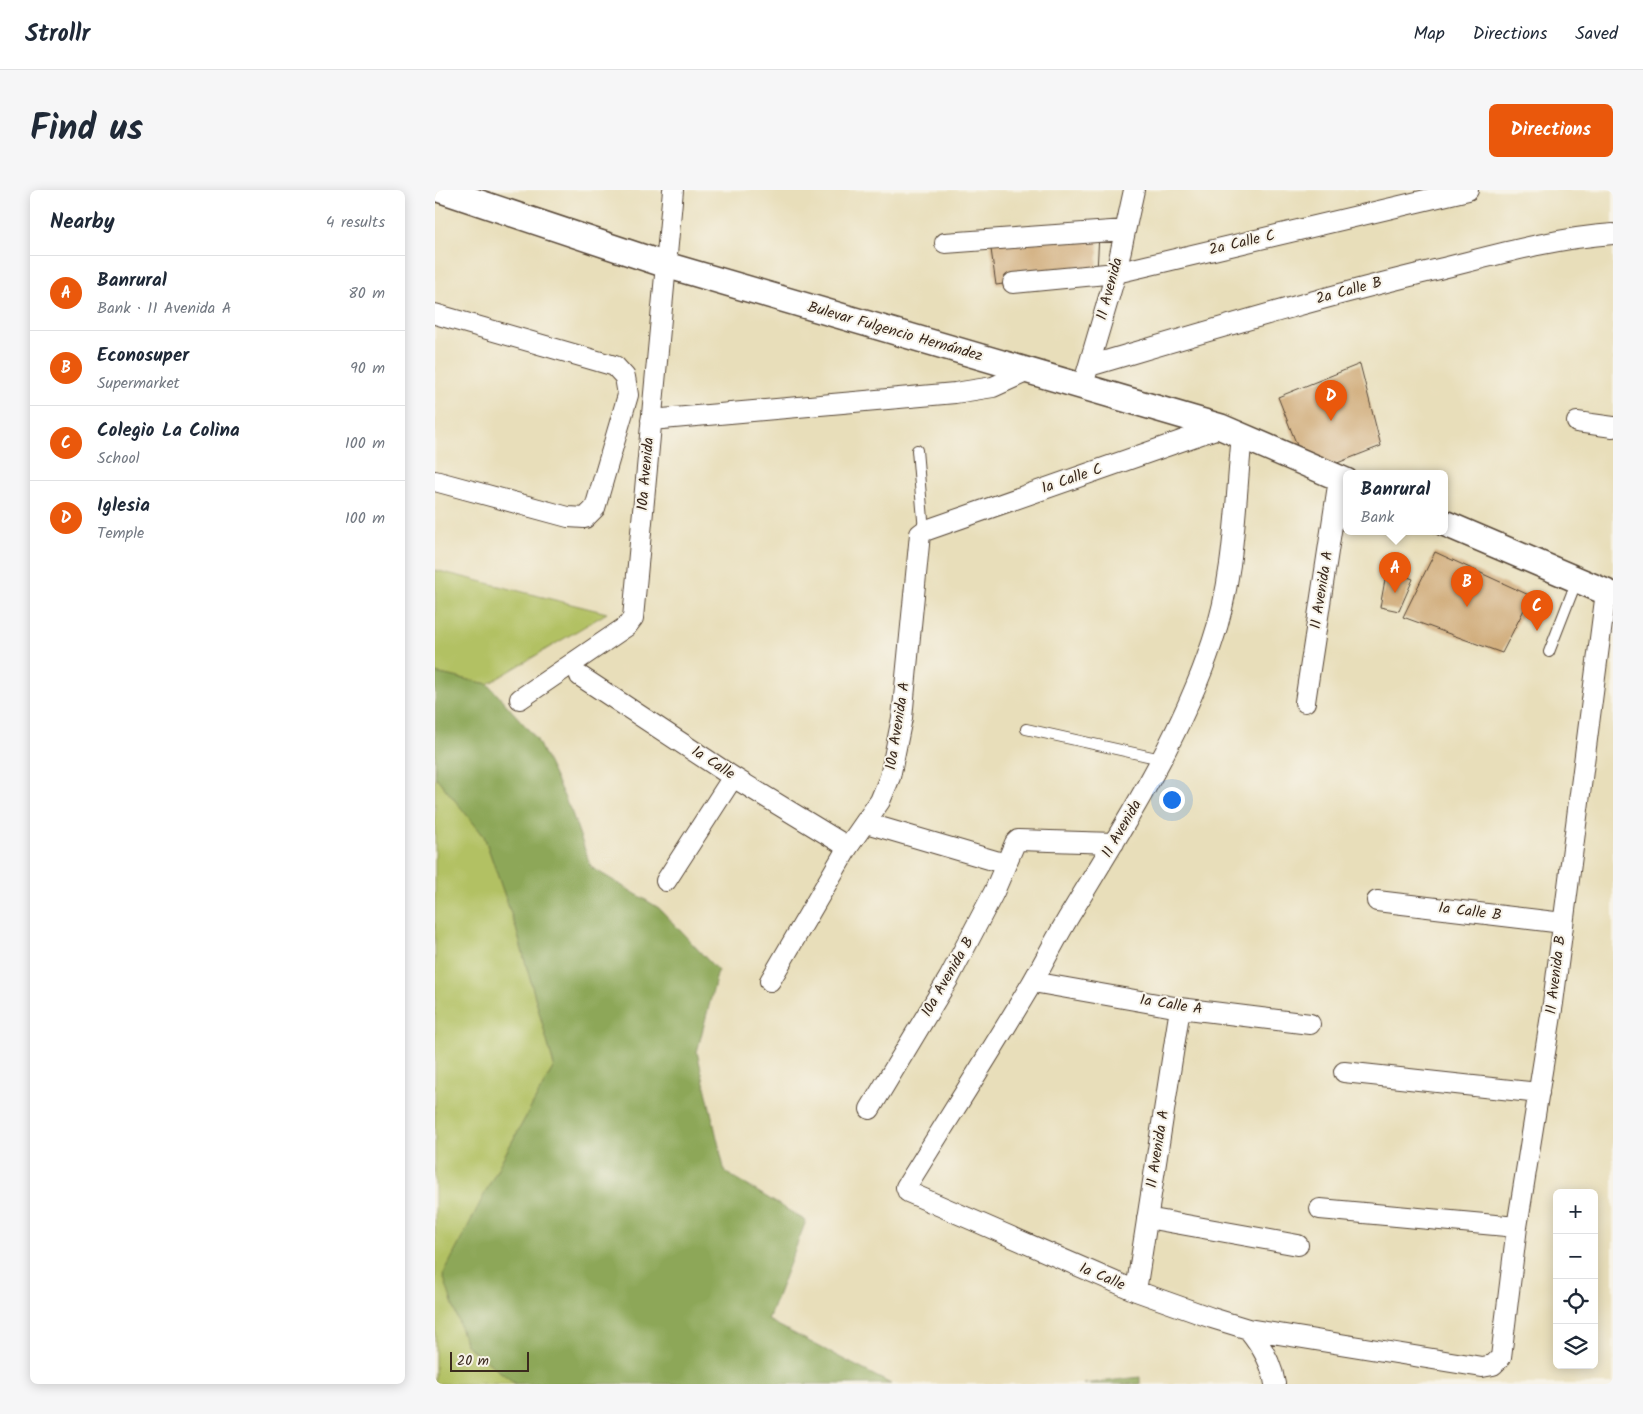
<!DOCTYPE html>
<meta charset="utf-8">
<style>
:root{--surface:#fff;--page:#f6f6f7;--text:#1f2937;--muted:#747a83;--line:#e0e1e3;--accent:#ea580c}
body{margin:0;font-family:Kalam,sans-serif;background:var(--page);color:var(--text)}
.controls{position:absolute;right:15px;bottom:15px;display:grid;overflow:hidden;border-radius:8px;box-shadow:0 2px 12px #0003}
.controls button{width:45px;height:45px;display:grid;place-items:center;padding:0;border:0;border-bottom:1px solid var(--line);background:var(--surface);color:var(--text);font:25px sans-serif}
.scale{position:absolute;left:15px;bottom:12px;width:79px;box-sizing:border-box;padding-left:5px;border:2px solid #3b2a1e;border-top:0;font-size:14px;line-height:18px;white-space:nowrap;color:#3b2a1e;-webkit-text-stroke:4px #f7f3e8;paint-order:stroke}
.you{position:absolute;left:736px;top:609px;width:18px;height:18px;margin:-12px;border:4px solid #fff;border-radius:50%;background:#1a73e8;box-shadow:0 0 0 8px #1a73e833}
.badge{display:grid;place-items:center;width:32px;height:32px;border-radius:50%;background:var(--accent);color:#fff;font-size:16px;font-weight:700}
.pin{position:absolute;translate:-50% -41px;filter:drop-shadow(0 1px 2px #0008)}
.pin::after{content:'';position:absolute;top:26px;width:18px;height:15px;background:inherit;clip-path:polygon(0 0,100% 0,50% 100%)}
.popup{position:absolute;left:908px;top:280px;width:105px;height:65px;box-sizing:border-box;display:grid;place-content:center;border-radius:8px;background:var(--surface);filter:drop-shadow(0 1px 4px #0005);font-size:16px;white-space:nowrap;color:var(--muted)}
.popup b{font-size:19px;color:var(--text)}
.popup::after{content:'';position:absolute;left:50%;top:100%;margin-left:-10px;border:10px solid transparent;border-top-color:var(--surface)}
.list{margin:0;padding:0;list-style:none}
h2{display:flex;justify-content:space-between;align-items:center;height:65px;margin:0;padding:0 20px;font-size:21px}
h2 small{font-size:16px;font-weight:400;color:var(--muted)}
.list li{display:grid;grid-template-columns:32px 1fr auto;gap:15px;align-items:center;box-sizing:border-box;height:75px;padding:0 20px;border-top:1px solid var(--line)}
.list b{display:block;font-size:19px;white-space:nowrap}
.list p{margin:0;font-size:16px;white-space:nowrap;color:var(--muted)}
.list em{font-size:16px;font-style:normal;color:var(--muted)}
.icon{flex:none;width:28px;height:28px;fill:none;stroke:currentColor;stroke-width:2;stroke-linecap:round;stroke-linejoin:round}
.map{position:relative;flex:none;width:1178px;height:1194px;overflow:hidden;border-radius:8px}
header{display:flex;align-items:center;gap:30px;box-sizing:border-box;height:70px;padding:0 25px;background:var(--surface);border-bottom:1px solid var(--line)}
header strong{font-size:24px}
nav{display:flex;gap:28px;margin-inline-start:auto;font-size:18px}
.intro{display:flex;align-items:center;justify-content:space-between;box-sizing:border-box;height:120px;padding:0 30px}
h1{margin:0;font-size:35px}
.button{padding:12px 22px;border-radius:8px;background:var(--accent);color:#fff;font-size:18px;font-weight:700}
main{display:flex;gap:30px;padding:0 30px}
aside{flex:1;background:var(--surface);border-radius:8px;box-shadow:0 2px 12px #0003}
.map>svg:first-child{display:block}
.green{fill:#b2c163;stroke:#767640}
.forest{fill:#8da759;stroke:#64683c}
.building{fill:#cea773}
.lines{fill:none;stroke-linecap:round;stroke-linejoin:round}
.service-casing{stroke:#554535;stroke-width:12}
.minor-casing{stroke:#554535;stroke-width:22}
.tertiary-casing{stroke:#554535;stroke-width:28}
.service{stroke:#fff;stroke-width:10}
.minor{stroke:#fff;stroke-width:20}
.tertiary{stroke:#fff;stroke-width:25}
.labels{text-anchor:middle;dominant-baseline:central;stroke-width:4;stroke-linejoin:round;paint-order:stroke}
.street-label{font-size:15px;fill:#3b2a1e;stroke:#f7f3e8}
</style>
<header>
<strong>Strollr</strong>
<nav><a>Map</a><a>Directions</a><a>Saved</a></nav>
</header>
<div class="intro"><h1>Find us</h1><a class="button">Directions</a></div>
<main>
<aside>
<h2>Nearby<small>4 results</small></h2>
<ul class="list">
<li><span class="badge">A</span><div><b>Banrural</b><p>Bank · 11 Avenida A</p></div><em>80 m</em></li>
<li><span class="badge">B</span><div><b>Econosuper</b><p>Supermarket</p></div><em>90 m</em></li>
<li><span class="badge">C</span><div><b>Colegio La Colina</b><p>School</p></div><em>100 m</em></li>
<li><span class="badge">D</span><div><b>Iglesia</b><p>Temple</p></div><em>100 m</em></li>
</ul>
</aside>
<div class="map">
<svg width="1178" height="1194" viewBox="0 0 1178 1194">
<rect width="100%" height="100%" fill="#f7f3e8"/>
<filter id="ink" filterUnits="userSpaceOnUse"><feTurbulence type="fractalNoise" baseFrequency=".02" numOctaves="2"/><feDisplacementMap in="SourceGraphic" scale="10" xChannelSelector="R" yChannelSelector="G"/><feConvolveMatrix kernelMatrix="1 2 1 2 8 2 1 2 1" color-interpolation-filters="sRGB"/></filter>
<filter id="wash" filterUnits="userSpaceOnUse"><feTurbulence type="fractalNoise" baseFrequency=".0096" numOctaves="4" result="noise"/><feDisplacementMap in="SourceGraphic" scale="20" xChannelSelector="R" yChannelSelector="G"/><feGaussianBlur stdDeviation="1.12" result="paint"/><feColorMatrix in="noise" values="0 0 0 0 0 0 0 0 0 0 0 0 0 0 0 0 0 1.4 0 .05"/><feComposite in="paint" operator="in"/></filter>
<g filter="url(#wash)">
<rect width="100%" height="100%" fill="#e8deba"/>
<!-- green -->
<path class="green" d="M0,380L172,423L53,494L0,483Z
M0,586L49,646L81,738L119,876L67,970L31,1155L81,1194H0Z"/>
<!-- forest -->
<path class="forest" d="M0,483L53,494L101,548L137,623L156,677L224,718L283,781L262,862L290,982L371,1031L333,1130L456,1194H81L31,1155L8,1085L67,970L119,876L81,738L49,646L0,586Z
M705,1187V1194H648Z"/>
<g id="blocks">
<!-- building -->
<path class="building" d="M664,44L662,81L561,95L555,52Z
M925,174L946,256L892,277L865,263L843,207Z
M1000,362L1096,406L1067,463L968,427Z
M952,379L978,389L964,421L945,417Z"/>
</g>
</g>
<g filter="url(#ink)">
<use href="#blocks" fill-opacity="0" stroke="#554535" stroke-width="1"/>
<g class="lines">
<!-- service casing -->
<g class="service-casing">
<path id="service" d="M482,260L489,341
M1114,462L1142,390
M591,539L726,569"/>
</g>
<!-- minor casing -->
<g class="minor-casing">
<path id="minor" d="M510,53L690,40
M578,93L681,83L1033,0
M0,124L180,176L190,187L193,205L160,318L150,328L133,327L0,291
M654,176C770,142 886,107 1004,79C1061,65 1119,48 1178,44
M651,185L681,83L699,0
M216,230L520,203L558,197L593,181
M1142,232L1178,237
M807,245C800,314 800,387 777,453C745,549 690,634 638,720C623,744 611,769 597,793C556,862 513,929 471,997L473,1002L701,1101L777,1128L813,1139L1047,1177L1058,1175L1066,1167L1082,1037L1118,813L1171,402
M145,486L298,587L413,657
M85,509L192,436L198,428L238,0
M870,512L904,289
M431,633L571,674
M231,691L298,587
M942,711L1128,733
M335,791L413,657L445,611L455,587L467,528L485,344L489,341L786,237
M598,792L745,818L875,834
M909,882L1104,903
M435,919L514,788L559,702L580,653L583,650L679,653
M885,1019L1082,1037
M712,1028L863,1055
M701,1101L745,818
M813,1139C826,1155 837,1173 840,1194"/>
</g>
<!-- tertiary casing -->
<g class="tertiary-casing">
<path id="tertiary" d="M6,0L231,75L786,237L911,291
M1009,333L1178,405"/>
</g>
<!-- service -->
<use href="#service" class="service"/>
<!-- minor -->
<use href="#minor" class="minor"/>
<!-- tertiary -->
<use href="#tertiary" class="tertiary"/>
</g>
</g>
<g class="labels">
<!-- street labels -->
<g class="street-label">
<text transform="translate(807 53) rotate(-13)">2a Calle C</text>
<text transform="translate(675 99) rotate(-75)">11 Avenida</text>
<text transform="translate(914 101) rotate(-15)">2a Calle B</text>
<text transform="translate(460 142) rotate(16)">Bulevar Fulgencio Hernández</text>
<text transform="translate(211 284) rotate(-85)">10a Avenida</text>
<text transform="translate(637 289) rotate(-19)">1a Calle C</text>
<text transform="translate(887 400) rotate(-81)">11 Avenida A</text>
<text transform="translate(463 536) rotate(-81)">10a Avenida A</text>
<text transform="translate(278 573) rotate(33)">1a Calle</text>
<text transform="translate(687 639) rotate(-60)">11 Avenida</text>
<text transform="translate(1035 722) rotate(7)">1a Calle B</text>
<text transform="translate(1121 785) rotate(-83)">11 Avenida B</text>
<text transform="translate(513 787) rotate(-60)">10a Avenida B</text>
<text transform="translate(736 815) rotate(9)">1a Calle A</text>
<text transform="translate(723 959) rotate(-81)">11 Avenida A</text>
<text transform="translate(667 1087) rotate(23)">1a Calle</text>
</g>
</g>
</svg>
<div class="controls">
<button>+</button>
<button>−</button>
<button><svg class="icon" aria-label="locate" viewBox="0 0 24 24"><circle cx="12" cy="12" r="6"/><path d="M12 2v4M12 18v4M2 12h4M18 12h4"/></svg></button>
<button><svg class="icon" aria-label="layers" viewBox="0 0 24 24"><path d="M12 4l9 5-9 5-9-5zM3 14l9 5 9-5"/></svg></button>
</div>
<div class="scale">20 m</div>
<div class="you"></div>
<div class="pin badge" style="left:960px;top:403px">A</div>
<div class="popup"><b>Banrural</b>Bank</div>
<div class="pin badge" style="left:1032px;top:417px">B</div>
<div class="pin badge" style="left:1102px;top:441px">C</div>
<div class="pin badge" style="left:896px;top:231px">D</div>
</div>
</main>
